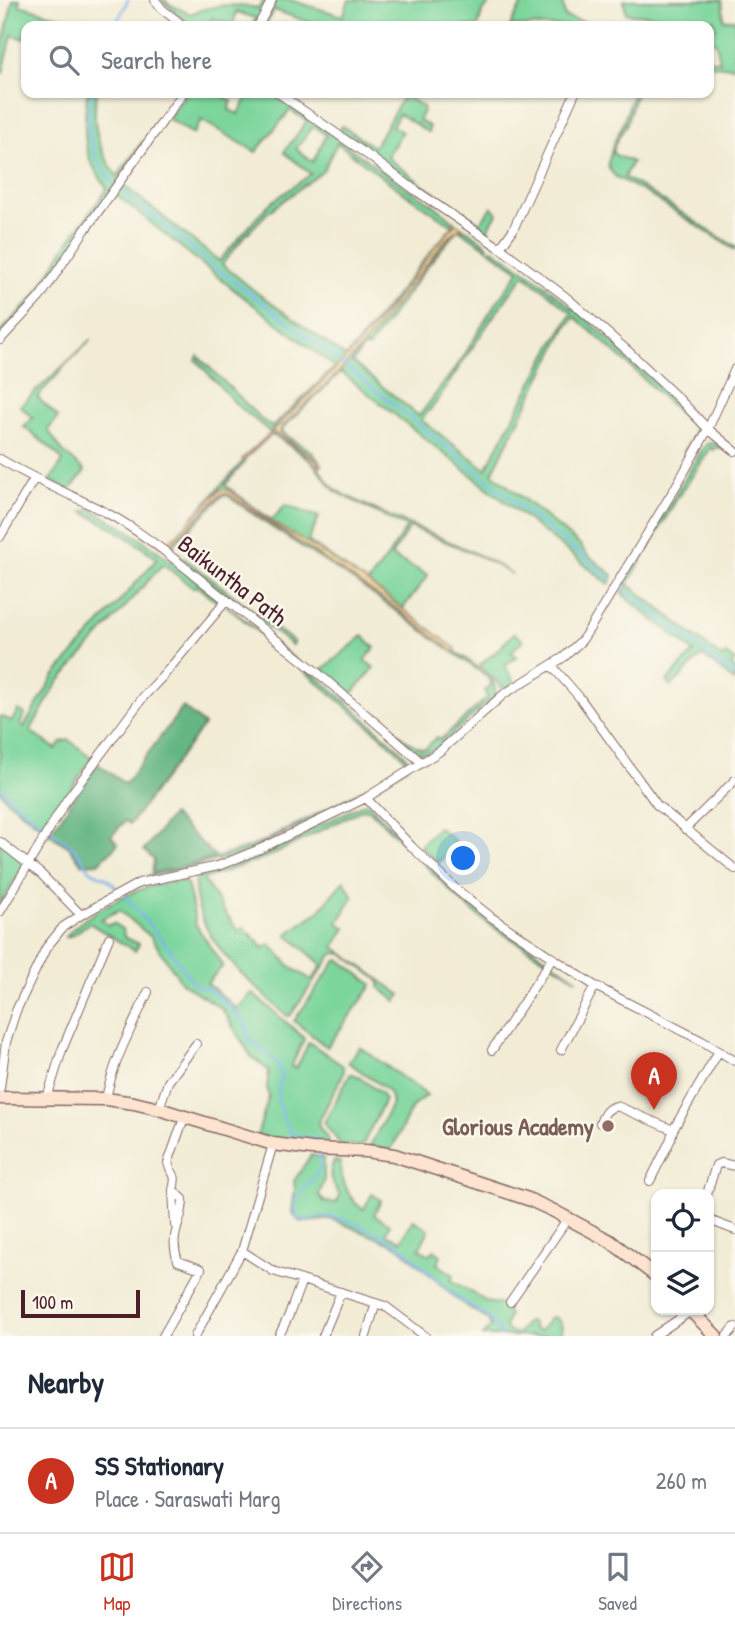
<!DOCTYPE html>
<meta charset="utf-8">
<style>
:root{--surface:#fff;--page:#f2f2f3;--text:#1f2937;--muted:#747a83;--line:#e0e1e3;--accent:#c8321e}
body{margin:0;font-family:"Patrick Hand",sans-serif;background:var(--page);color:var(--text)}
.controls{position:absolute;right:21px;bottom:21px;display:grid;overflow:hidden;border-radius:14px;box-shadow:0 2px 5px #0004}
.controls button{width:63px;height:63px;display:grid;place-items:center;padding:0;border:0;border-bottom:2px solid var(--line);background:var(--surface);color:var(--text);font:35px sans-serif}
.scale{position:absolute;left:21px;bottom:18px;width:119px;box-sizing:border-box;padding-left:7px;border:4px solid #4a1f2b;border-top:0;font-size:19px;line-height:24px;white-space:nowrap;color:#4a1f2b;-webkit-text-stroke:5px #fbf7ec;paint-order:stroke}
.you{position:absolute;left:464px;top:859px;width:24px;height:24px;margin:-18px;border:5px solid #fff;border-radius:50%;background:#1a73e8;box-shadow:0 0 0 10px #1a73e833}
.badge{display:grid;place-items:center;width:46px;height:46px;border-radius:50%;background:var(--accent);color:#fff;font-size:23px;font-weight:700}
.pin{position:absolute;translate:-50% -58px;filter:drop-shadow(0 2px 4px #0008)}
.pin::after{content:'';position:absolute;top:37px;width:24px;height:21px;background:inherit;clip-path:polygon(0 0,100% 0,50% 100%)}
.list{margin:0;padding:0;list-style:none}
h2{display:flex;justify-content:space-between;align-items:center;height:91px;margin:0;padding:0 28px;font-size:30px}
h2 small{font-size:23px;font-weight:400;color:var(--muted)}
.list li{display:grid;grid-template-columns:46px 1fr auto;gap:21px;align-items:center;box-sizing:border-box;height:105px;padding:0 28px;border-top:2px solid var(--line)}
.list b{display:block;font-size:26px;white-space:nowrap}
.list p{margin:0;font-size:23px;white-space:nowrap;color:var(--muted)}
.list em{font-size:23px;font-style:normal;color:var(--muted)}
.icon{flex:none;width:38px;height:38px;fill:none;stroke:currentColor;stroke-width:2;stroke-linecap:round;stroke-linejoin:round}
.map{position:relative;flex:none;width:735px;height:1336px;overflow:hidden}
.search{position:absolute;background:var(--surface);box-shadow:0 2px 5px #0004;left:21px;right:21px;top:21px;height:77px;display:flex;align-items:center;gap:18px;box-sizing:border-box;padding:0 24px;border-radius:14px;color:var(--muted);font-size:26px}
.sheet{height:196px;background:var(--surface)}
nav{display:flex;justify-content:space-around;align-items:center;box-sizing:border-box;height:98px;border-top:2px solid var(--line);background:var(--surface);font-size:19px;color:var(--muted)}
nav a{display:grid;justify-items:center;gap:4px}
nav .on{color:var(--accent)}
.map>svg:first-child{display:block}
.green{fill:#7cd59b;stroke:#637a63;stroke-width:2;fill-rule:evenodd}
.forest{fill:#65b683;stroke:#586a57;stroke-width:2}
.sand{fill:#eeda9e;stroke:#9c7c64;stroke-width:2}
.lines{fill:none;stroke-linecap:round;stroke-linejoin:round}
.stream{stroke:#7fb3ed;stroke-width:2.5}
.street-casing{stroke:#856766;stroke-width:10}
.secondary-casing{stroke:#856766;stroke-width:15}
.street{stroke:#fff;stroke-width:8}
.secondary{stroke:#fde4d1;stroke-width:12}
.education-dot{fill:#8d6e63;stroke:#fbf7ec;stroke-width:2.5}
.labels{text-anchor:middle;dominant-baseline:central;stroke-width:5;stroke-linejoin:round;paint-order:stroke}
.street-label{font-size:24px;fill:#4a1f2b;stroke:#fbf7ec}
.education-label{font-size:24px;font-weight:bold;fill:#785e54;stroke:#fbf7ec;text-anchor:end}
</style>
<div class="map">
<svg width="735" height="1336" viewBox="0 0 735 1336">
<rect width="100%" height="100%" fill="#fbf7ec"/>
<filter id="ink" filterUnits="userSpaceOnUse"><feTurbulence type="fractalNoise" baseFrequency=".0143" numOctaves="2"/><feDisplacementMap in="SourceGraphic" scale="14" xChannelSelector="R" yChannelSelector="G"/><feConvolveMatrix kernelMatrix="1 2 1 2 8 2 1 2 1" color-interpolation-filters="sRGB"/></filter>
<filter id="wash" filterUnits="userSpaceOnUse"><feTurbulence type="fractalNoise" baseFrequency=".00686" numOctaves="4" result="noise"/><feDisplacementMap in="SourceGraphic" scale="28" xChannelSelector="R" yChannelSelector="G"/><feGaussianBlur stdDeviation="1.57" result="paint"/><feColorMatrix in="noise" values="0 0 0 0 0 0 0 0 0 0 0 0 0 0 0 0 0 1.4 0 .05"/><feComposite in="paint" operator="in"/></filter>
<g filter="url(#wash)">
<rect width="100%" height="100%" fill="#f2ecd5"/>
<!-- green -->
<path class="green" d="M13,0H20L19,5L71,20L68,26H26L24,39L12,35L3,73H0V57Z
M161,0H165L169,4L190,14C216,3 232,4 259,8L264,0H268L255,26H252L256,18L236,12L233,26L222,21L221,22L212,18L207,26H191Z
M276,0H290L343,16L349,0H492L482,13L478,26H361L313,22L311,23L274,10L265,26H261Z
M524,0H562L565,17L600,26H510Z
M624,0H722L724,20L735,19V67L709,65V60L720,61L716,42L709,41V31L716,29L714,20L675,26L672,18L626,13Z
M87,93H97C90,124 99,151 117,176L143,141L144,142L44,290L0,337V332L34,297L69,241L107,189C102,180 94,170 90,160C82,138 85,115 87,93Z
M186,93H226L224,97L232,101L229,110L238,114L250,93H273C315,122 356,153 398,182C413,193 446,210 455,224L353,351L270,432L237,405L196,360L198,356L261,419L272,427L335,367L233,289L114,193L122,184L219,261L268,205L311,174L284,152L307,121L290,110L256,152L201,120L193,134L168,119ZM313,126L326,135L313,162L296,149ZM337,143L401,191L453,226C415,268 383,314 346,357L256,292L222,264L245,236L268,212L323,171Z
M633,93H636L626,125L615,144L613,154L632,162L624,177L648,191L735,247V250L646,193L616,177L609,169L608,163L614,142L623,124Z
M404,95L424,108L419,120L430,127L428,132L399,114L392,126L402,132L387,157L423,185L480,223L492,207L497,213L487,231L414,185L340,130L342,126L374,147Z
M460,228L468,231L485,243L488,246L487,248L458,229L430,263L368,348L365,346L352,362L419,416L462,359L489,314L519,271L489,250L493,249L537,279L597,328L688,414L695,423L699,431L687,454L684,452L693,437L695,428L627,363L575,317L567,326L492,473L581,546L586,554L613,575L609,584L341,372L283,428V433L311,451L322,465L321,466L317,460L280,434L281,428L283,424L340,371L367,341L444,242L458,229ZM524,275L542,288L572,313L550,349L486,469L421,420L435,404L492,318Z
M91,340L61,369L62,370L37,397L58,417L48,430L63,452L85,471L70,490L50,481L63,461C53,448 37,438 24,427L33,418L20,406Z
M275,433L314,461L329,483L336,490C393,522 457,539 512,574L480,556L410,527L391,556L428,575L403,608L368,583L388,556L407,526L393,521L335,491L312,462L277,437L270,435Z
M712,443L720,444L728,449L727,451L723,448L721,449L717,447L714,450L711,448L675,502L628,584L722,658L726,654L735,661L731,666L735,669V682L702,655L671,687L667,681L694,652L622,594L627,584L624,582L703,448L707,444Z
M244,460L245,462L225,485L270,519L274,518L285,505L319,517L308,541L360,578C331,559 301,540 271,521C255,511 239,492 220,490L191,519Z
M222,494H228L270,524L318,554L393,606L480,669C489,677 499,684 494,697L437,748L425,753L415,751L377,716L378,714C391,726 407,746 425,749L437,737L440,740L487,698L485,691L492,684L486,676L350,578L268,525L227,495L222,496L171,548L294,642L292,645L171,553L170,546L172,543Z
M90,509C138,532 178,567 220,600V604L210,617L208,615L217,605L216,601L196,586L193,588L163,564L61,679L52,692L30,731L56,749L61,742L69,740L92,758L44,829L8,801L0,791V716L12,721L18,710L25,714L20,724L24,727L54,676L157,559C135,540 109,525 83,512Z
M226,605L331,688L405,754L408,762L407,767L370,791L261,845L236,856L147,877C156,870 168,870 179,868C207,861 236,853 263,842L384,779L403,767L405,762L403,756L380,735Z
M514,633L523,640L511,652L516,657L505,666L515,683L505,690L480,665L500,648Z
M363,636L375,648L365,660L374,668L352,694L322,670Z
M365,803L368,804L465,901L578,980L491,926L463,903L371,811L363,809L272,855L203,879L225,913L239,931L244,928L264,948L270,944L292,968L312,980L322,965L287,934L319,911L344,880L353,897L338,923L346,928L334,947L401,995L396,1001L379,987L380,983L376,978L343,954L335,953L331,956L290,1016L286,1015C249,980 194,939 195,882L200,875L237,863L263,853Z
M438,827L456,842L438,863L420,846Z
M0,839L28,858L0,905Z
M181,881L186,883L188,887L196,925L223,966L207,983L237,1009L252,993L303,1037L304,1039L291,1067L296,1069L309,1042L343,1066L344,1072L318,1123C319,1130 327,1135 329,1142L326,1146L257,1136L269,1096L267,1087L269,1071L251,1056L222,1009L182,983L151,937L119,910L101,919L108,925L114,923L123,930L124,937L139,944L135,951L89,923L73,935L66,937C75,921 123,895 142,889C154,884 167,883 181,881Z
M338,960L341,961L372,984L371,987L327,1047L294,1021L335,962Z
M360,1047L427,1095L412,1107L391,1150L370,1146L392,1104L390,1094L386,1089L348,1062Z
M351,1074H354L381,1093L385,1100L362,1146L341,1145L324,1123L349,1076Z
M311,1155L324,1158V1181L319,1195L325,1202L336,1203L340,1196C333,1182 326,1178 334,1161L340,1162C340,1177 350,1204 364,1209L372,1194L381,1200L374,1215L390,1224L386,1234L401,1241L413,1220L429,1230L419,1249L430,1255L434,1250L441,1255L437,1264L454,1275L451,1280L487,1302L501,1305L506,1309L509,1315L505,1327L507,1331L517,1334L527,1322H532L534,1329L540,1331L551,1317L556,1318L561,1323L562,1333L565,1336H483L491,1326L488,1320L458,1300L399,1247L332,1219L306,1222L299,1221L292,1213L295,1189L294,1181Z"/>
<!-- forest -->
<path class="forest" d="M183,707L204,725L130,824L125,821L111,836L118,844L99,863L82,864L69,847L49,834L98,764L125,784Z
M172,815L216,857L179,868L152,873L154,860L144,850Z"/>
<!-- sand -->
<path class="sand" d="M453,221L463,228L458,229L444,242L367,341L340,371L281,428L280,432C290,446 309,449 321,466L319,467L304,453L275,433L272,434L244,460L242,459L275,429L353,351L390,307L436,246L453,227L455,224Z
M223,489L230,491L272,522L307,543L368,583L456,649L454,652L393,606L228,494H222L216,499L172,543L170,546L171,553L158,543L167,544L217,493Z"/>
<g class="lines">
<!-- stream -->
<path class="stream" d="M115,26L128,0
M92,93C85,126 90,159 114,184
M119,188L216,268L341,362L612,580
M621,587L735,676
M0,788L17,804L74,848L91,871L106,878L116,887
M126,897L169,948L193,983L199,987L206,988L214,993L241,1018L246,1024L248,1038L274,1060L280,1068L281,1074L278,1099L284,1120L291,1133L297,1136L318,1139L319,1144
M319,1155C319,1157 320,1165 320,1167C316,1185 286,1193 297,1218C309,1223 319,1216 331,1217C350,1219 388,1238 404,1249C421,1265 438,1282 457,1297C472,1310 494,1314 500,1336"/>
</g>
</g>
<g filter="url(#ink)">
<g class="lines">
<!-- street casing -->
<g class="street-casing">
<path id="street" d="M155,0L163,10L184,26
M258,26L272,0
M278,93L369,156L415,190L503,250L566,297L628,351L681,401L708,429L735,451
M500,248L513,230L575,93
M0,340L40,297L85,230L183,93
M0,459C33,479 69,494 103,511C125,522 144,536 163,550L318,673L421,762
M0,537L34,479
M552,666L580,698L657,805L735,869
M366,798L412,847L457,890L491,917L595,986L702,1041L735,1061
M685,829L735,780
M0,842L41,874L81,915
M0,912L66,801L144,696L163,676L227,600
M492,1050L552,959
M561,1050L595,986
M0,1088L6,1042L16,1011L46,948L63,927L81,915L139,883L218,866L260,849L366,798L440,751L504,694L564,657L582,640L590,628L679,481L708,429L735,369
M47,1098L62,1050L109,938
M106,1099C113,1061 132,1027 148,992
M159,1109L168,1082L196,1044
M600,1123C604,1114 606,1108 617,1106L673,1130L719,1051
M273,1144L242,1251L273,1271L385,1306L425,1336
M650,1181L670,1141L673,1130
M173,1190L175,1225
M707,1194L716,1165L721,1163L735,1166
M709,1220L735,1230
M510,1302L568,1218
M163,1336L201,1269L178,1261C168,1233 183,1224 183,1199L173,1190C178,1171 171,1176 168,1163L184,1118
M195,1336L242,1251
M279,1336L289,1315L302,1280
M323,1336L341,1292
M366,1336L376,1303
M654,1336L691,1311
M727,1336L735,1327"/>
</g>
<!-- secondary casing -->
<g class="secondary-casing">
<path id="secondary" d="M0,1098L106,1099L134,1103L159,1109L273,1144L312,1149L366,1151L394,1155L528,1199L552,1210L610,1241L656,1276
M690,1310L716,1336"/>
</g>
<!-- street -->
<use href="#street" class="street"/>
<!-- secondary -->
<use href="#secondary" class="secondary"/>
</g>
</g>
<!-- markers -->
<circle class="education-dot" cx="608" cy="1126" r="7"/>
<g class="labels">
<!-- street labels -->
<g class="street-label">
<text transform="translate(233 580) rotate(38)">Baikuntha Path</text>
</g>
<!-- education labels -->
<g class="education-label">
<text x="594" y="1126">Glorious Academy</text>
</g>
</g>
</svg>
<div class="controls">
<button><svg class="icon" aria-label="locate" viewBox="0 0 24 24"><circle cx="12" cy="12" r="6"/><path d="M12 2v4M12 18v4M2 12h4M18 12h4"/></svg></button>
<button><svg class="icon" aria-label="layers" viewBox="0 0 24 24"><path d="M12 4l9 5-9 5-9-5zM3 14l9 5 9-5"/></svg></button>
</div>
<div class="scale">100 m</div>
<div class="you"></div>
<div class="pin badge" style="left:654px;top:1110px">A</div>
<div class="search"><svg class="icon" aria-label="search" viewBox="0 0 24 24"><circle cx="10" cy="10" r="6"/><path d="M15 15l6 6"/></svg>Search here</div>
</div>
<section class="sheet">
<h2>Nearby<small></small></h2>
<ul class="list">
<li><span class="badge">A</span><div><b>SS Stationary</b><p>Place · Saraswati Marg</p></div><em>260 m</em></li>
</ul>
</section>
<nav>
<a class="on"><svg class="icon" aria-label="map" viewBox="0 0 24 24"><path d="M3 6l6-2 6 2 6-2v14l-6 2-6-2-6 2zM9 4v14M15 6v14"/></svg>Map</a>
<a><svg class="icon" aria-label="directions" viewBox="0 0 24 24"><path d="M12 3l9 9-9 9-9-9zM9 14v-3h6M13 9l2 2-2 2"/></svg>Directions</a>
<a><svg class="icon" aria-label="saved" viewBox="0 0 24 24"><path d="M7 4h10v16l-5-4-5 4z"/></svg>Saved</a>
</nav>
